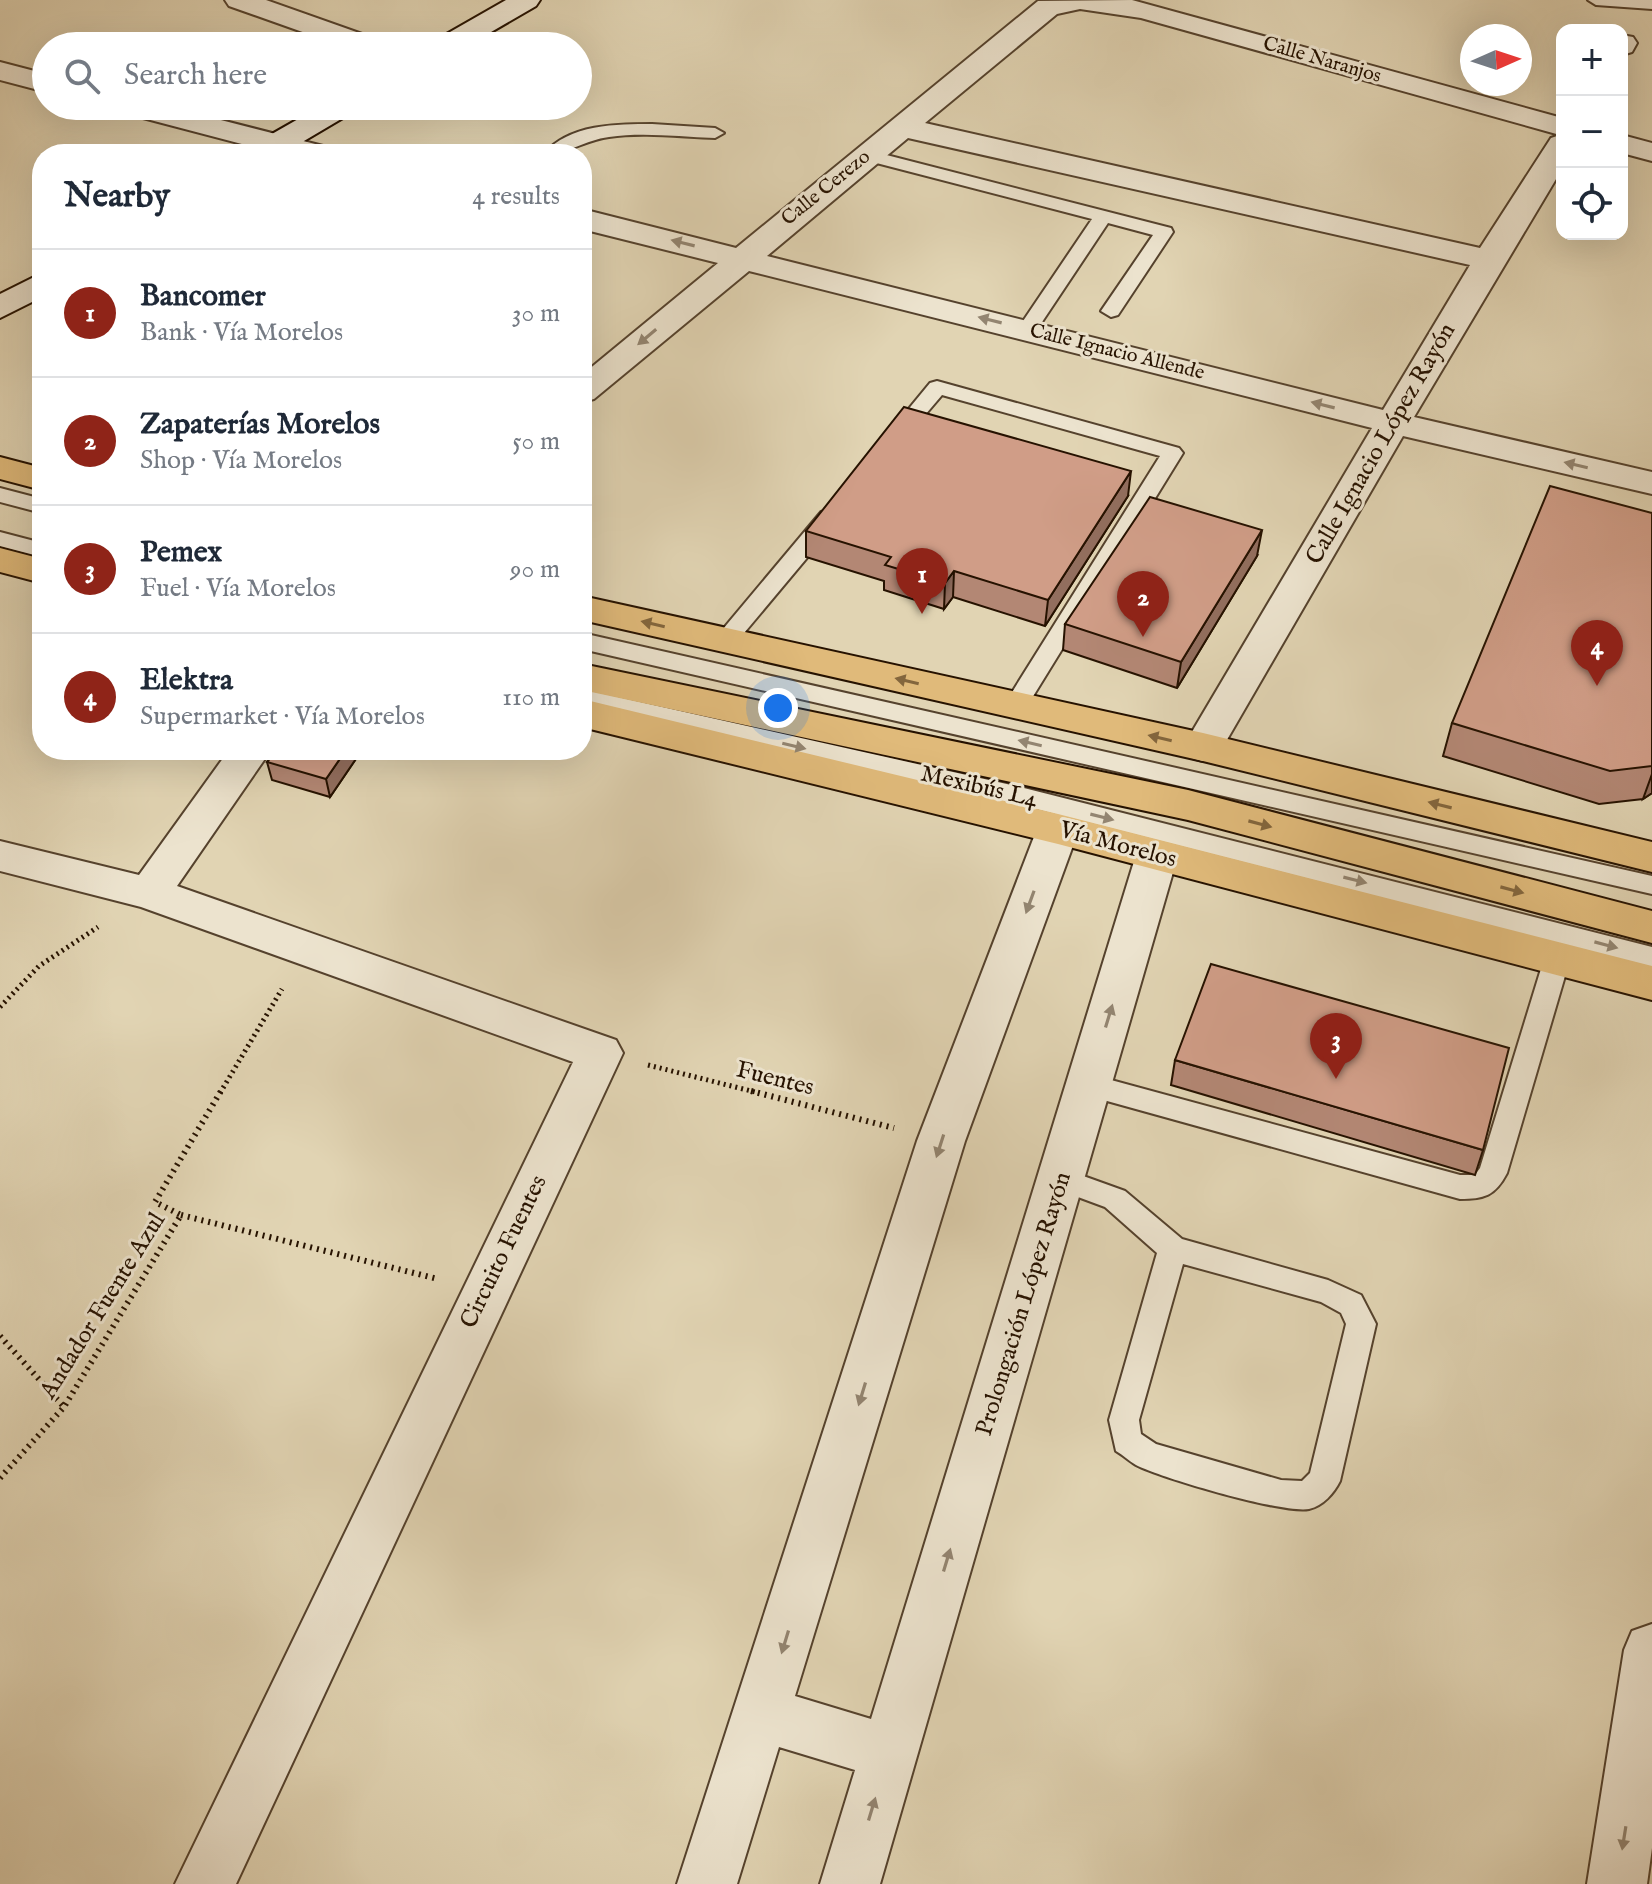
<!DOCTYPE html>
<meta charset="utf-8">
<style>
:root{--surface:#fff;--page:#f2f2f3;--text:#1f2937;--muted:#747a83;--line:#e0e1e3;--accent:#8f2418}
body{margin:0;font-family:"IM FELL English",serif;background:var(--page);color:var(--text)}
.controls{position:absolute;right:24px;top:24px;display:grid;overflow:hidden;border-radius:16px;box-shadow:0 8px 32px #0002}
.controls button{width:72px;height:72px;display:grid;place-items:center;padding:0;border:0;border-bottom:2px solid var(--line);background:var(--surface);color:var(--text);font:40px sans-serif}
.compass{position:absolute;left:1460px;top:24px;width:72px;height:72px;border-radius:50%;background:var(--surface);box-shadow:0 8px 32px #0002;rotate:87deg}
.you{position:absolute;left:778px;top:708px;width:28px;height:28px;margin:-20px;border:6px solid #fff;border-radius:50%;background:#1a73e8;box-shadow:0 0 0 12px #1a73e833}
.badge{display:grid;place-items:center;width:52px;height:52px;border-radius:50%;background:var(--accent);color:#fff;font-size:26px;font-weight:700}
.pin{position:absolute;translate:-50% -66px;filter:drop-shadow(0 2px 4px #0008)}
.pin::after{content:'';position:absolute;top:42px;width:28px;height:24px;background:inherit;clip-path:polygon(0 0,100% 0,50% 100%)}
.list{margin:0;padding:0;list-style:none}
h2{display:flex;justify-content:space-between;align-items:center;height:104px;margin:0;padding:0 32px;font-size:34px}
h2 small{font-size:26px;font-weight:400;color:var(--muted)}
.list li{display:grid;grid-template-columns:52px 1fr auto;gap:24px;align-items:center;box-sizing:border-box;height:128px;padding:0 32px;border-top:2px solid var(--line)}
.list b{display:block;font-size:30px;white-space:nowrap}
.list p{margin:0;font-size:26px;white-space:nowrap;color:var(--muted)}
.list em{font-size:26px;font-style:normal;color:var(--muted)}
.icon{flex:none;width:44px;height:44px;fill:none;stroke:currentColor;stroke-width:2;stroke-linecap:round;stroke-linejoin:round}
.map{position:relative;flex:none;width:1652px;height:1884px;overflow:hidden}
.search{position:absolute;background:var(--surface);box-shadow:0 8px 32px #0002;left:32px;top:32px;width:560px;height:88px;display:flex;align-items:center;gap:20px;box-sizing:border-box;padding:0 28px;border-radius:44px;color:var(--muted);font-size:30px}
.panel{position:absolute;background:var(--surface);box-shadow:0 8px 32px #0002;left:32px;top:144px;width:560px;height:616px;border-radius:32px}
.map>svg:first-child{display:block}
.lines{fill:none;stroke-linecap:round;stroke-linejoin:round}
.lane-casing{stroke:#55422d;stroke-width:4}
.street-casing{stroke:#55422d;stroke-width:4}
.secondary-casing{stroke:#261200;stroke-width:4}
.primary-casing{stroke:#261200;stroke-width:4}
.path-far1{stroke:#261200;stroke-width:5;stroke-dasharray:2 4;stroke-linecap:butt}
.path{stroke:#261200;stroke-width:6;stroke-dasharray:2 5;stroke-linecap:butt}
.lane{fill:#ece3ce;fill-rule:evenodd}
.street{fill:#ece3ce;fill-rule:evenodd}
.secondary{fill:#ece3ce;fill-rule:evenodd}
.primary{fill:#e0ba7a;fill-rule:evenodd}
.wall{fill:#b38774;stroke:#261200;stroke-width:2}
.shaded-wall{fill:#926e5e;stroke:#261200;stroke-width:2}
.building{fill:#d09d87;stroke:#261200;stroke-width:2}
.oneway{fill:#938571}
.oneway2{fill:#83663d}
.labels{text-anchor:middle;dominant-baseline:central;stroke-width:6;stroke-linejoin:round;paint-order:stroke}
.far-street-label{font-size:20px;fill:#261200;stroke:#ece3ce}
.street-label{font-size:24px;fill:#261200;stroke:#ece3ce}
</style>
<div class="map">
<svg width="1652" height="1884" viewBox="0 0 1652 1884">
<rect width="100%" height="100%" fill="#e1d4b3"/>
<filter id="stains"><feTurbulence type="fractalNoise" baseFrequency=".0025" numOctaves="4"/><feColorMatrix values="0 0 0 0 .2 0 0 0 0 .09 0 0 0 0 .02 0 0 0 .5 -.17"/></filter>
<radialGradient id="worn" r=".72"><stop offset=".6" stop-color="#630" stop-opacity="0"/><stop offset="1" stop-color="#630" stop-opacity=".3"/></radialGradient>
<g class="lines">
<!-- lane casing -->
<g class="lane-casing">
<path id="lane" d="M1588,0H1652V9L1596,5Z
M652,124L715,128L724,133L715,138C680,137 644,132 609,137C585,140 568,154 544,154C569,124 617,124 652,124Z
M867,150L1171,228L1173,232L1118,315L1111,317L1101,311L1153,235L1108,223L1034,334H1020L1017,330L1092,219L861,159L858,155Z
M937,381L1179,448L1183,453L1024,711L1016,713L1004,705L1160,456L942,395L902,442H888L885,438L888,434L930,383Z
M0,488L42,499V513L0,502Z
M829,510L840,517L837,522L734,645H718L715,640L718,635L821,512Z
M0,532L42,543V557L0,546Z
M582,633L1652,876V894L582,649Z
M582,689L1020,787L1652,947V967L1020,805L582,705Z
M1557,949L1566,952L1570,959L1507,1173C1495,1196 1484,1199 1460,1199L1089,1096L1079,1093L1075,1085L1079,1077L1089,1074L1460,1175H1475L1480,1168L1544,959L1548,952Z
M1061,1168L1125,1191L1182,1239L1328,1280L1361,1295L1376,1324L1340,1481C1334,1493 1323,1506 1309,1509C1284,1514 1161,1478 1136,1465C1129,1461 1123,1455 1116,1451L1109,1420L1157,1253L1105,1207L1051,1187L1047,1179L1051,1171ZM1183,1264L1321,1302L1341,1313L1346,1324L1310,1473L1302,1481L1281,1480L1156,1444L1141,1434L1139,1420Z"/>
</g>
<!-- street casing -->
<g class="street-casing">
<path id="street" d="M225,0H266L379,40L383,46H342L229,6Z
M1132,0L1562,118V169L1414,417L1652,472V494L1403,436L1217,757L1203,761L1189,757L1183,747L1372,428L749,271L594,399L582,402V375L718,263L582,229V209L736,248L1038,1ZM1080,9L1141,18L1560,135L1551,138L1480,248L925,123L1057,14ZM908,138L1470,265L1383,410L767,256Z
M1622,35L1633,37L1637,43L1632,52L1622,55Z
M0,62L46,74V92L0,80Z
M116,106H166L327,147L331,154H280L120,112Z
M1622,135L1652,143V161L1622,153Z
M229,750H271L177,886L616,1040L623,1053L236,1884H175L573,1062L141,907L0,871V841L139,875Z
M1058,814L1073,818L1079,829L965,1141L795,1696L871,1719L1136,855L1142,844L1157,840L1172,844L1178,855L880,1884H820L855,1770L779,1747L737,1884H677L917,1141L1037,829L1043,818Z
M1652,1624V1848L1647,1884H1587L1624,1650L1632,1631Z"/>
</g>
<!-- secondary casing -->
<g class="secondary-casing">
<path id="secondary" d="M506,0H540L536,6L467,46H432L436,40Z
M321,106H357L353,112L282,154H245L249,147Z
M42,273V297L0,318V294Z"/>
</g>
<!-- primary casing -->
<g class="primary-casing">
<path id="primary" d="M0,457L42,468V490L0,479Z
M0,548L42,559V583L0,572Z
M582,596L1203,733L1652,842V872L1203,761L582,620Z
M582,664L1188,790L1652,911V943L1188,820L582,690Z
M582,699L1058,814L1652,966V1000L1058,844L582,727Z"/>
</g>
<!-- path-far1 -->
<path class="path-far1" d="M0,1007L39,966L98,927
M648,1065L759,1093
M220,1093L282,989"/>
<!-- path -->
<path class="path" d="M751,1091L894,1128
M181,1215L438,1279
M0,1336L64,1407
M0,1478L64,1407L181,1215L155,1202L221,1091"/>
<!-- lane -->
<use href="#lane" class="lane"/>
<!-- street -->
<use href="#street" class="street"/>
<!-- secondary -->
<use href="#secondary" class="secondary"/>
<!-- primary -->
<use href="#primary" class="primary"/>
</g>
<!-- wall -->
<path class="wall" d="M1128,496L1045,626L953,597L944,609L884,590V581L806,557V531Z
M1652,513V793L1643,799L1599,804L1443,756L1452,723Z
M1257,556L1177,688L1063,650L1065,624Z
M277,750H362L330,797L272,780L267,762Z
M1175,1060L1483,1150L1475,1175L1171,1085Z"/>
<!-- shaded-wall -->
<path class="shaded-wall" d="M1131,471L1128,496L1045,626L1048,600Z
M1262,530L1257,556L1177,688L1181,662Z
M954,571L953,597L944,609L945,583Z
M346,750H362L330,797L326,779Z
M1652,774V793L1643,799Z"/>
<!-- building -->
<path class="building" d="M904,407L1131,471L1048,600L954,571L945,583L885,565L891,557L806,531Z
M1550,486L1652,513V766L1610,771L1452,723Z
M1150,497L1262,530L1181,662L1065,624Z
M277,750H346L326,779L267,762Z
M1211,964L1509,1048L1483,1150L1175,1060Z"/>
<!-- one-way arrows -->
<defs><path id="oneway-solid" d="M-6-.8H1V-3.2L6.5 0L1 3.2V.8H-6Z" transform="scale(2)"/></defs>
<g class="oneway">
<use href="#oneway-solid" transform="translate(683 243) rotate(-166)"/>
<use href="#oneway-solid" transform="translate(990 320) rotate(-166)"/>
<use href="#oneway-solid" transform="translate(647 337) rotate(140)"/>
<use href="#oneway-solid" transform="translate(1323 405) rotate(-166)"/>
<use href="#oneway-solid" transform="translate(1576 465) rotate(-167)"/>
<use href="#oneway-solid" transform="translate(1030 743) rotate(-167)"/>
<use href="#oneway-solid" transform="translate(794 746) rotate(13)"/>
<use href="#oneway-solid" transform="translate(1102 817) rotate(14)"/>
<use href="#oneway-solid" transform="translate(1355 880) rotate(14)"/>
<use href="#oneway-solid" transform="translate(1030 902) rotate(110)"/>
<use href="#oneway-solid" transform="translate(1606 945) rotate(15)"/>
<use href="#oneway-solid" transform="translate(1109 1016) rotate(-73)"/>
<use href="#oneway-solid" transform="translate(940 1146) rotate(108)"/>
<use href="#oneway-solid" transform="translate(862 1394) rotate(107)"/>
<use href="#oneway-solid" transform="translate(947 1560) rotate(-73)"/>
<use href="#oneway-solid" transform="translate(785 1642) rotate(107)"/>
<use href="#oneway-solid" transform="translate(872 1809) rotate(-73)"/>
<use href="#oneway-solid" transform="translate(1624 1838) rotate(99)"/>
</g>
<g class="oneway2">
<use href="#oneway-solid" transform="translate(653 624) rotate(-167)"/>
<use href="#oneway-solid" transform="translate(907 681) rotate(-167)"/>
<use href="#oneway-solid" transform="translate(1160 738) rotate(-167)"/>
<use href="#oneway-solid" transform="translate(1440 805) rotate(-166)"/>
<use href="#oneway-solid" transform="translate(1260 824) rotate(15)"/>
<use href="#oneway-solid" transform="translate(1512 890) rotate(15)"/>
</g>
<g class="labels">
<!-- far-street labels -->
<g class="far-street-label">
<text transform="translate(1322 60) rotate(16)">Calle Naranjos</text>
<text transform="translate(826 188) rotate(-39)">Calle Cerezo</text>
<text transform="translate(1117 352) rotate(14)">Calle Ignacio Allende</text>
</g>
<!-- street labels -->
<g class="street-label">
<text transform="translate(1381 444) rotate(-60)">Calle Ignacio López Rayón</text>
<text transform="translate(979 787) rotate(13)">Mexibús L4</text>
<text transform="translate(1118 845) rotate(15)">Vía Morelos</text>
<text transform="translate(775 1079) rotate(14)">Fuentes</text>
<text transform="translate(504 1252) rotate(-64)">Circuito Fuentes</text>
<text transform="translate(1024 1304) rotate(-73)">Prolongación López Rayón</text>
<text transform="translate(103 1306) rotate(-58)">Andador Fuente Azul</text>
</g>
</g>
<rect width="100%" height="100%" filter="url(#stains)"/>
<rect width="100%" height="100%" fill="url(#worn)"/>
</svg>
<div class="controls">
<button>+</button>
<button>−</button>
<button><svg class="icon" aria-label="locate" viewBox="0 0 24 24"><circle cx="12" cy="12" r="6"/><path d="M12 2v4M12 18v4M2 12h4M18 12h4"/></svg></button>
</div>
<svg class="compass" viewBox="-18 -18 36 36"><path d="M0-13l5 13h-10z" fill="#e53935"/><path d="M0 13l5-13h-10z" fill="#747a83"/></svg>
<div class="you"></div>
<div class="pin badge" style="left:922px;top:614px">1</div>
<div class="pin badge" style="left:1143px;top:637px">2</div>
<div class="pin badge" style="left:1336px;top:1079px">3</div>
<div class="pin badge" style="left:1597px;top:686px">4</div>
<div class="search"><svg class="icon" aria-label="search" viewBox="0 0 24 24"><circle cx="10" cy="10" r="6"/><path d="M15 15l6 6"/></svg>Search here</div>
<section class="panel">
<h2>Nearby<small>4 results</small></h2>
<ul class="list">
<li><span class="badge">1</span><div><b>Bancomer</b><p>Bank · Vía Morelos</p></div><em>30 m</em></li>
<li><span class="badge">2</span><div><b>Zapaterías Morelos</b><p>Shop · Vía Morelos</p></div><em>50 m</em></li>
<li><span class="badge">3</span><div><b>Pemex</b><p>Fuel · Vía Morelos</p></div><em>90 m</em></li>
<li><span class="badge">4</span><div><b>Elektra</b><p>Supermarket · Vía Morelos</p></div><em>110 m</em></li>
</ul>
</section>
</div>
